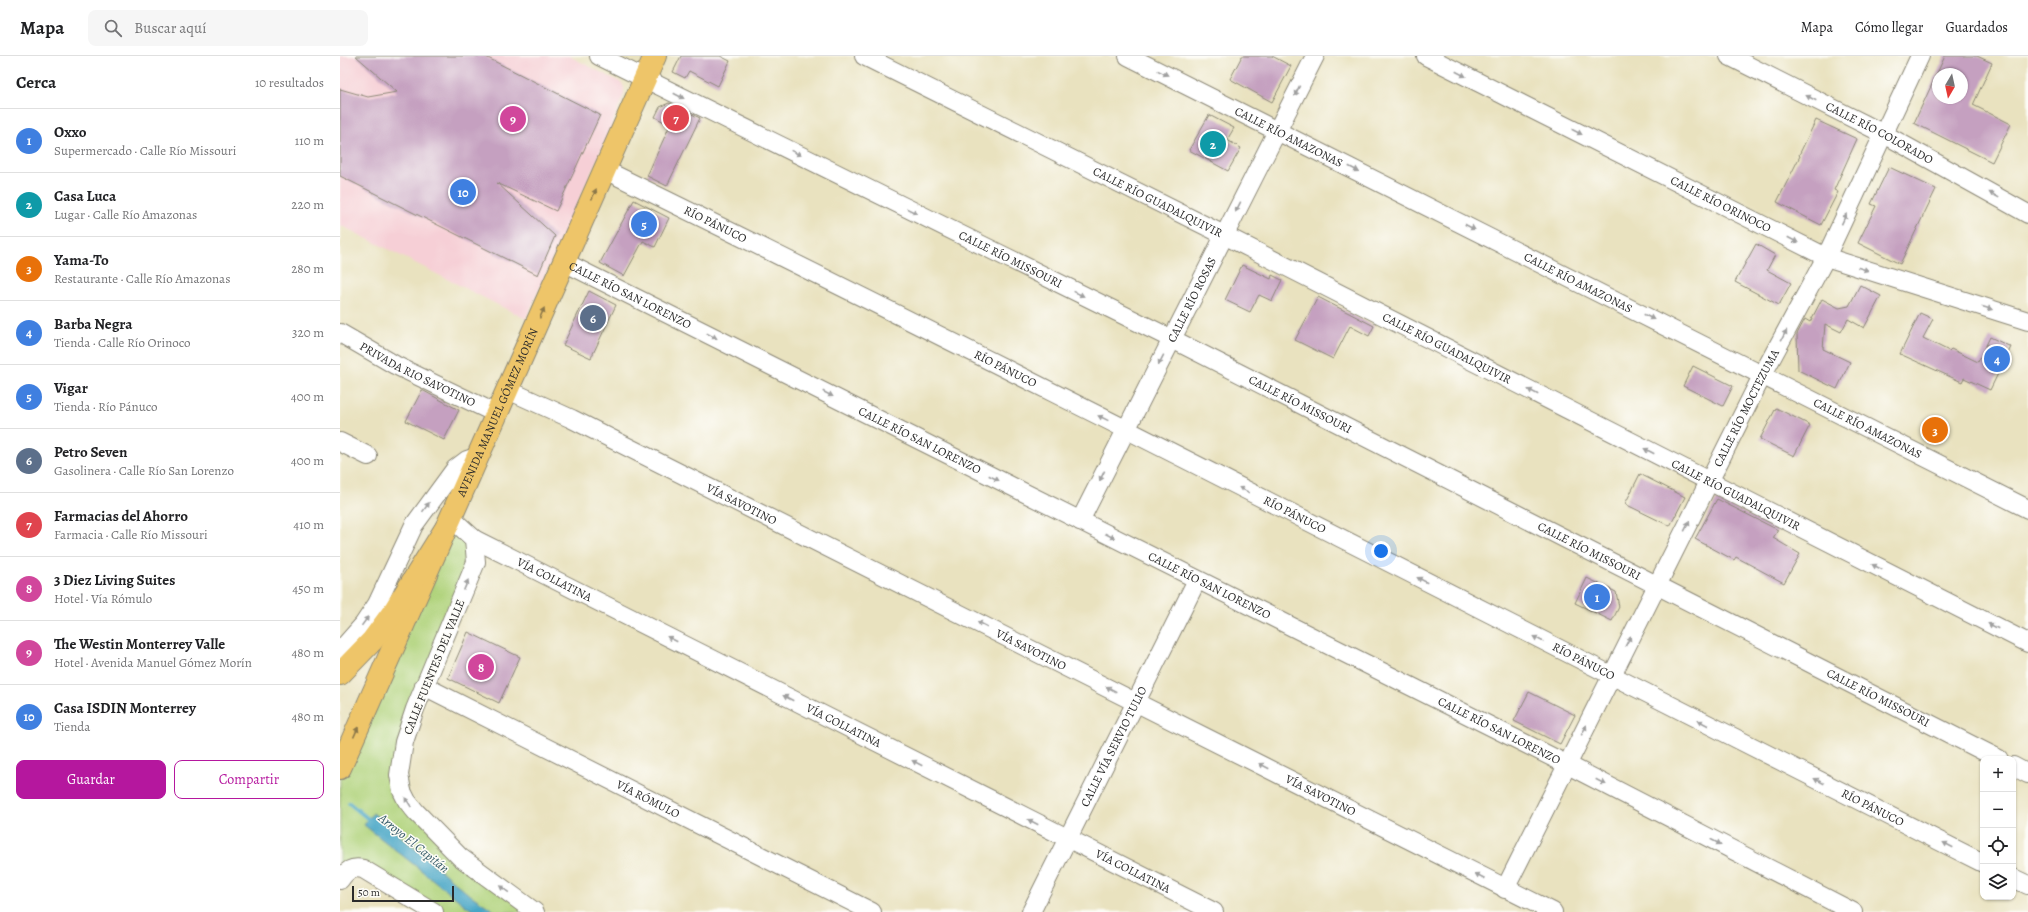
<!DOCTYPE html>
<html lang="es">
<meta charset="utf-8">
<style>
:root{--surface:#fff;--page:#f6f6f6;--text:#202124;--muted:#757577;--line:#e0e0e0;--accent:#b5179e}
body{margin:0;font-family:Alegreya,serif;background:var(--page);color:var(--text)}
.controls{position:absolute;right:12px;bottom:12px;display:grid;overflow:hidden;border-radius:8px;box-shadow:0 1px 3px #0004}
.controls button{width:36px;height:36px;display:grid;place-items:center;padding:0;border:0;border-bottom:1px solid var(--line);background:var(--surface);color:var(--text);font:20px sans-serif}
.compass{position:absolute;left:1592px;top:12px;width:36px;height:36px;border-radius:50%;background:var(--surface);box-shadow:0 1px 3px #0004;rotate:189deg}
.scale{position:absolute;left:12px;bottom:10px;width:102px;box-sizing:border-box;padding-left:4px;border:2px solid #2b2b2b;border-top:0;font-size:11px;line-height:14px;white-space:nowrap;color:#2b2b2b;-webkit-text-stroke:3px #fdfcf7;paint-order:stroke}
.you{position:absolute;left:1041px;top:495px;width:14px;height:14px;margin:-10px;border:3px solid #fff;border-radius:50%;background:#1a73e8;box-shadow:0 0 0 6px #1a73e833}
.badge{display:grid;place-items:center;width:26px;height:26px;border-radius:50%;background:var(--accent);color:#fff;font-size:13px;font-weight:700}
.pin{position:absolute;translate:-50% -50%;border:2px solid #fff;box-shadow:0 1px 4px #0006}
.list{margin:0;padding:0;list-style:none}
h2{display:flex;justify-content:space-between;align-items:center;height:52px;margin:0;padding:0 16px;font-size:17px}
h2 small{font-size:13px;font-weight:400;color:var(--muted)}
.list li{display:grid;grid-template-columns:26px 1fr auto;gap:12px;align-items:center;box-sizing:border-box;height:64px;padding:0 16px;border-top:1px solid var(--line)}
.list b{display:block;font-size:15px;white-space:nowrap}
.list p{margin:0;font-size:13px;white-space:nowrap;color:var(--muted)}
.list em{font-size:13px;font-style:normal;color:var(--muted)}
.actions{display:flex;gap:8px;padding:12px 16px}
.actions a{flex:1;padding:9px 0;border:1px solid var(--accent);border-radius:8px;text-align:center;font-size:14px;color:var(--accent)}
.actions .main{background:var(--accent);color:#fff}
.icon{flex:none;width:22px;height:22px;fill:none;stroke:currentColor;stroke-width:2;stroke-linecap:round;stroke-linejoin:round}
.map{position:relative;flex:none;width:1688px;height:856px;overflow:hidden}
header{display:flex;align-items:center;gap:24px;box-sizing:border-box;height:56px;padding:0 20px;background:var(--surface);border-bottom:1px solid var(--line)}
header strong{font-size:19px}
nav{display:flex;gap:22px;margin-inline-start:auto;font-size:14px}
.search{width:280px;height:36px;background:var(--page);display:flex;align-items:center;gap:10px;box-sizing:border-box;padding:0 14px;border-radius:8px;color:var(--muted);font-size:15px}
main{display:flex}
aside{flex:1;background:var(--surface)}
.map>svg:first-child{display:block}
.built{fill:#f6cfd6}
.green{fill:#b0d37c;stroke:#6e7f54}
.water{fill:#47a6c6;stroke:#396878}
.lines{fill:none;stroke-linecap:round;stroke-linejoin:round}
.stream{stroke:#47a6c6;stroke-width:4}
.building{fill:#c5a0c0;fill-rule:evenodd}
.minor-casing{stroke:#8a8675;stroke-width:20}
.major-casing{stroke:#8a8675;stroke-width:24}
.highway-casing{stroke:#8a8675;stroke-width:24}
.minor{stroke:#fff;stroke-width:18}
.major{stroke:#eec569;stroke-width:22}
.highway{stroke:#eec569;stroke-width:22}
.oneway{fill:#a0a0a0}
.oneway2{fill:#8c784a}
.labels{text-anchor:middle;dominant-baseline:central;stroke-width:3;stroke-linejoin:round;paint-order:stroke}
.street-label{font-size:12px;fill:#2b2b2b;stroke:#fdfcf7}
.water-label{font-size:13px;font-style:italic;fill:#365c69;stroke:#fdfcf7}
</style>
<header>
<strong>Mapa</strong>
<div class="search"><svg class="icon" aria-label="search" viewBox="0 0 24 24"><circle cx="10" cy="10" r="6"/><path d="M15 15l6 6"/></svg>Buscar aquí</div>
<nav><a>Mapa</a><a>Cómo llegar</a><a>Guardados</a></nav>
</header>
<main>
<aside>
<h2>Cerca<small>10 resultados</small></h2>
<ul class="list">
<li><span class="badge" style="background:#3f7fe0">1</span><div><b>Oxxo</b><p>Supermercado · Calle Río Missouri</p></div><em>110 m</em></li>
<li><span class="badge" style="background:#0f9aa8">2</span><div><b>Casa Luca</b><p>Lugar · Calle Río Amazonas</p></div><em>220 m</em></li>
<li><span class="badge" style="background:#e8710a">3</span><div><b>Yama-To</b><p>Restaurante · Calle Río Amazonas</p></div><em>280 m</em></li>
<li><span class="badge" style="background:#3f7fe0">4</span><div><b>Barba Negra</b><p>Tienda · Calle Río Orinoco</p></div><em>320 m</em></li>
<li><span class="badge" style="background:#3f7fe0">5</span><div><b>Vigar</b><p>Tienda · Río Pánuco</p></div><em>400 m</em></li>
<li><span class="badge" style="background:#5c6f8a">6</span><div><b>Petro Seven</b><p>Gasolinera · Calle Río San Lorenzo</p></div><em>400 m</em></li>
<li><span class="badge" style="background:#e0444e">7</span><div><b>Farmacias del Ahorro</b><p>Farmacia · Calle Río Missouri</p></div><em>410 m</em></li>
<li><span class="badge" style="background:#d1479c">8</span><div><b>3 Diez Living Suites</b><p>Hotel · Vía Rómulo</p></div><em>450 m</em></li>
<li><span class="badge" style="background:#d1479c">9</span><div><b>The Westin Monterrey Valle</b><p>Hotel · Avenida Manuel Gómez Morín</p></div><em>480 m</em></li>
<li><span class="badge" style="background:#3f7fe0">10</span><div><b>Casa ISDIN Monterrey</b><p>Tienda</p></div><em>480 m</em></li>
</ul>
<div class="actions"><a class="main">Guardar</a><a>Compartir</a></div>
</aside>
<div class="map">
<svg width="1688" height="856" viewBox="0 0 1688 856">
<rect width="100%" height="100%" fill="#fdfcf7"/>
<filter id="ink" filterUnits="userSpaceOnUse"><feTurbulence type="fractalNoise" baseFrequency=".025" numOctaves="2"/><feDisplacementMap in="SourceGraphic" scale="8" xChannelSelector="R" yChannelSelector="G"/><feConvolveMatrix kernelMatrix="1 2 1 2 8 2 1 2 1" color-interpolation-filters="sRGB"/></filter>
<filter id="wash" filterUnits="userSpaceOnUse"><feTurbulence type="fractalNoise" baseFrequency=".012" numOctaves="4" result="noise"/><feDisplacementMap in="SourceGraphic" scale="16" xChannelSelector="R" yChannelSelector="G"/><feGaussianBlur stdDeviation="0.9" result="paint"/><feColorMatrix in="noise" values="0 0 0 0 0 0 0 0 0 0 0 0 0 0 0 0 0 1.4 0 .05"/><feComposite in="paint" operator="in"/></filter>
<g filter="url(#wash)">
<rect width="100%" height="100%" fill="#e9e2bf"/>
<!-- built -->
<path class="built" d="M0,0H229L282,27L284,32V38L268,79L186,263L0,169Z"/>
<!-- green -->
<path class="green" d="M111,462L134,483L64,686L67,745L195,856H94L23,813L0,824V712Z"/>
<!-- water -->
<path class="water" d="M33,757L126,836L156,856H135L126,850L24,769Z"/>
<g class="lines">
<!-- stream -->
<path class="stream" d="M9,747L32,766"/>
</g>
<g id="blocks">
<!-- building -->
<path class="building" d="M16,0H144L260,59L216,155L157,127L215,180L198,219L0,120V33L28,41L57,36Z
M341,0H380L390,5L378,30L349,15L345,22L333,16Z
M902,0H932L951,10L932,46L890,23Z
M1605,0H1637L1652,7L1633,49L1671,68L1652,106L1574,67ZM1598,18H1622V42H1598Z
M329,47L360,62L327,130L307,120L330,69L315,61L320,51Z
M869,59L894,72L887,84L901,92L888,115L849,94Z
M1476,64L1517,83L1494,134L1498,136L1481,169L1437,146L1460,100L1459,99Z
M1549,111L1596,133L1560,208L1518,187L1536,150L1531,148Z
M294,144L329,162L315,191L303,185L284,220L260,207Z
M1416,188L1435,199L1427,214L1451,227L1439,249L1395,226Z
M902,209L931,223L932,219L942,224L932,245L919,239L910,256L885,244Z
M1520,229L1541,240L1524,272L1508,263L1501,276L1485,268L1483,293L1510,306L1497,333L1458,314L1457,278L1465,263L1470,266L1482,243L1499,252L1509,250Z
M249,235L276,249L251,302L223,289Z
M978,241L1034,270L1029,280L1010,270L993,303L955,284Z
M1580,257L1593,263L1583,282L1609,295L1611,293L1638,306L1650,281L1671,291L1650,334L1624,322L1622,326L1560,298Z
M1353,310L1393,330L1383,350L1343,330Z
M82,334L119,354L104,384L66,365Z
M1436,352L1470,369L1454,400L1420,383Z
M1300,418L1345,441L1330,470L1285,448Z
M1377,443L1438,474L1433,482L1460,498L1444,527L1396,501L1394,504L1355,483Z
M1247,522L1276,536L1279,551L1272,565L1235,547Z
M128,576L180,601L159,647L108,622Z
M1189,636L1235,659L1220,688L1174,665Z"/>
</g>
</g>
<g filter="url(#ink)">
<use href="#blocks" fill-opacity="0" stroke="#8a8675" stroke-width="1"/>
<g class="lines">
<!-- minor casing -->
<g class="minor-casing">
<g id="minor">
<path id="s1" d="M259,0L832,283L1659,703"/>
<path id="s2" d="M524,0L884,179L1688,587"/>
<path id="s3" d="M788,0L1688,453"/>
<path id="s4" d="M1086,0L1486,201L1688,265"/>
<path id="s5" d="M1389,0L1544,78L1688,158"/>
<path id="s6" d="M265,114C727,340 1183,576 1643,807"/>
<path id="s7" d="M224,206L1226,708L1513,856"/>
<path id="s8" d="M0,277L55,309L157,358"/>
<path id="s9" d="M168,334L232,363L1213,856"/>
<path d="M0,386L28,400"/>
<path d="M111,462L134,483L136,506L75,653L64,686L59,719L62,735L67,745L76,756L120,801L195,856"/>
<path id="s10" d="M740,465L975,0"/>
<path id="s11" d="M134,483L874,856"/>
<path d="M0,595L23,569L37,548L74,469L115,413L127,404L139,400"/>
<path id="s12" d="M84,630L532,856"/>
<path d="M1673,710L1688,718"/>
<path d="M1673,822L1688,829"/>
<path d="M0,824C6,815 12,810 23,813L94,856"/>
<path id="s13" d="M1165,833L1423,318L1486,201L1580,0"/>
<path id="s14" d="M691,856L857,524"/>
</g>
</g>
<!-- major casing -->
<g class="major-casing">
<g id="major">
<path id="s15" d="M0,712L315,0"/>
</g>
</g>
<!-- highway casing -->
<g class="highway-casing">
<path id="highway" d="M0,618L32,585L54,555L106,472"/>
</g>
<!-- minor -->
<use href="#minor" class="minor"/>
<!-- major -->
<use href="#major" class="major"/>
<!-- highway -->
<use href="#highway" class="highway"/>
</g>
<!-- one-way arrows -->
<defs><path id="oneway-solid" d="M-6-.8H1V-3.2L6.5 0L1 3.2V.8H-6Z"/></defs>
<g class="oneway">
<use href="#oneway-solid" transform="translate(823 17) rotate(26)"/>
<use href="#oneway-solid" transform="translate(1121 18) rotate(27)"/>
<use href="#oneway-solid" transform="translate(957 35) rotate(116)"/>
<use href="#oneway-solid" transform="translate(339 40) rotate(27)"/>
<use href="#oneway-solid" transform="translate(1471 42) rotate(-153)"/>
<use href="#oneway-solid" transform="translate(1237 76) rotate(27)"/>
<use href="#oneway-solid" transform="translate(456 97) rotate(26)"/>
<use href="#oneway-solid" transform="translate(1014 113) rotate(27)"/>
<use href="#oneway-solid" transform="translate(1654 139) rotate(-151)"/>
<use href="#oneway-solid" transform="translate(898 151) rotate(117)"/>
<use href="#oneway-solid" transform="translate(572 155) rotate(26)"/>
<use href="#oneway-solid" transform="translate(1504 163) rotate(-65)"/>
<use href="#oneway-solid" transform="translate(1130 171) rotate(27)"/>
<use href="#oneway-solid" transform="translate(1453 184) rotate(27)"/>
<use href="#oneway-solid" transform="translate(1523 213) rotate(18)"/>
<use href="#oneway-solid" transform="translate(739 238) rotate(26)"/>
<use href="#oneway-solid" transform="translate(1647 252) rotate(18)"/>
<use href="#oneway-solid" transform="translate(1309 261) rotate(27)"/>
<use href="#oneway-solid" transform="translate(1444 279) rotate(-62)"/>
<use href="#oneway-solid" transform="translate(372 280) rotate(27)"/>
<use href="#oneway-solid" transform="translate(821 304) rotate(117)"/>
<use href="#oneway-solid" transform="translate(1193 336) rotate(-153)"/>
<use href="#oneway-solid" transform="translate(488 338) rotate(27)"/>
<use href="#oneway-solid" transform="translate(763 362) rotate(-154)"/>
<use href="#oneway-solid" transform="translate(1309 395) rotate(-153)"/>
<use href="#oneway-solid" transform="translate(762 420) rotate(116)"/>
<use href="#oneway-solid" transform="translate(654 422) rotate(27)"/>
<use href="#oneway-solid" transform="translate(904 434) rotate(-153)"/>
<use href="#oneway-solid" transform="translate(86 451) rotate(-54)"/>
<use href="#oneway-solid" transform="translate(1347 470) rotate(-63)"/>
<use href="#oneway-solid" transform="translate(770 480) rotate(27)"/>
<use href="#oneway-solid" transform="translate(1537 511) rotate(-153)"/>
<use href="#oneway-solid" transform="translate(1082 524) rotate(-153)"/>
<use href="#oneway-solid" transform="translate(126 529) rotate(-67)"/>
<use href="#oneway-solid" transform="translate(25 565) rotate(-54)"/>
<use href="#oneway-solid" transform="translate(642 568) rotate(-153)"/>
<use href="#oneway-solid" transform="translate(1653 570) rotate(-153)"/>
<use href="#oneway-solid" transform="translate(332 583) rotate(-153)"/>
<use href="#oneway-solid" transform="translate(1198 583) rotate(-153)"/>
<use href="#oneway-solid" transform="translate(1288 585) rotate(-63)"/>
<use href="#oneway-solid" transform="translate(771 633) rotate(-153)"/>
<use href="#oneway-solid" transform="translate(448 642) rotate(-153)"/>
<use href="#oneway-solid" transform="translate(1363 667) rotate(-153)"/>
<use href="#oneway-solid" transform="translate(1244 674) rotate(-63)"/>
<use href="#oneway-solid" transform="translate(577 707) rotate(-153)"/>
<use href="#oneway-solid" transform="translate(924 710) rotate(-153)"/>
<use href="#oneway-solid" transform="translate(1479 725) rotate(-153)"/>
<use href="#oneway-solid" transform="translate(1261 726) rotate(27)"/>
<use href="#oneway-solid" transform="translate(68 746) rotate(-123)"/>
<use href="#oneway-solid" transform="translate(693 766) rotate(-153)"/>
<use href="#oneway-solid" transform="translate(1376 786) rotate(27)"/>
<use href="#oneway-solid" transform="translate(1608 789) rotate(-153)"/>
<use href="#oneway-solid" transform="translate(1140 820) rotate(-153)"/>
<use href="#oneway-solid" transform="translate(164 833) rotate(-144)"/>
</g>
<g class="oneway2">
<use href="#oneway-solid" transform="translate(254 138) rotate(-66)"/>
<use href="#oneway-solid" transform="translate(202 257) rotate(-66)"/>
<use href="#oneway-solid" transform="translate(16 676) rotate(-66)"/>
</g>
</g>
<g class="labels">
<!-- street labels -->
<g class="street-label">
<text stroke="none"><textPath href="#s5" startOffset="169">CALLE RÍO COLORADO</textPath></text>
<text stroke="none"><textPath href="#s3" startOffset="180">CALLE RÍO AMAZONAS</textPath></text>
<text stroke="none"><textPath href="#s2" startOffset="328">CALLE RÍO GUADALQUIVIR</textPath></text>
<text stroke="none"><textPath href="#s4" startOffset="330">CALLE RÍO ORINOCO</textPath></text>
<text stroke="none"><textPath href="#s6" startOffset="123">RÍO PÁNUCO</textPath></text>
<text stroke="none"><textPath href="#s1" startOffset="459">CALLE RÍO MISSOURI</textPath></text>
<text stroke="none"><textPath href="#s3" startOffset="504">CALLE RÍO AMAZONAS</textPath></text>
<text stroke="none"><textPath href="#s7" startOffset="74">CALLE RÍO SAN LORENZO</textPath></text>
<text stroke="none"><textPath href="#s10" startOffset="248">CALLE RÍO ROSAS</textPath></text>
<text stroke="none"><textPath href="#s2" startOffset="652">CALLE RÍO GUADALQUIVIR</textPath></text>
<text stroke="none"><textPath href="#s6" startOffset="447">RÍO PÁNUCO</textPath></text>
<text stroke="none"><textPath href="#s8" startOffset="88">PRIVADA RIO SAVOTINO</textPath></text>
<text stroke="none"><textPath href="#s1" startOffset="783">CALLE RÍO MISSOURI</textPath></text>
<text stroke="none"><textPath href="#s13" startOffset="538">CALLE RÍO MOCTEZUMA</textPath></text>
<text stroke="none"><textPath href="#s15" startOffset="389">AVENIDA MANUEL GÓMEZ MORÍN</textPath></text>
<text stroke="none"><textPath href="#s3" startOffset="828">CALLE RÍO AMAZONAS</textPath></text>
<text stroke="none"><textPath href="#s7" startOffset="398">CALLE RÍO SAN LORENZO</textPath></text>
<text stroke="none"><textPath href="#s2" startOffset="976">CALLE RÍO GUADALQUIVIR</textPath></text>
<text stroke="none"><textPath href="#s9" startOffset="260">VÍA SAVOTINO</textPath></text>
<text stroke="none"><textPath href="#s6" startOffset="771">RÍO PÁNUCO</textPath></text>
<text stroke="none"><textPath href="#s1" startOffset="1107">CALLE RÍO MISSOURI</textPath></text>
<text stroke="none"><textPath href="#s11" startOffset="90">VÍA COLLATINA</textPath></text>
<text stroke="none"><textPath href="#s7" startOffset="722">CALLE RÍO SAN LORENZO</textPath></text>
<text stroke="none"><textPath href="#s9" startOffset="584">VÍA SAVOTINO</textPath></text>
<text stroke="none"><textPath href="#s6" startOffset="1095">RÍO PÁNUCO</textPath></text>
<text transform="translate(94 611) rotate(-68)">CALLE FUENTES DEL VALLE</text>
<text stroke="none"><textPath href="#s1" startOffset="1431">CALLE RÍO MISSOURI</textPath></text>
<text stroke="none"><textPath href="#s11" startOffset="414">VÍA COLLATINA</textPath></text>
<text stroke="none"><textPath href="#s7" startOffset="1046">CALLE RÍO SAN LORENZO</textPath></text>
<text stroke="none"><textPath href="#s14" startOffset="185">CALLE VÍA SERVIO TULIO</textPath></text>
<text stroke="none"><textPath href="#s9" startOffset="908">VÍA SAVOTINO</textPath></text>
<text stroke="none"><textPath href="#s12" startOffset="251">VÍA RÓMULO</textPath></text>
<text stroke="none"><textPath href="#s6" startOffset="1419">RÍO PÁNUCO</textPath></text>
<text stroke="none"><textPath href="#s11" startOffset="738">VÍA COLLATINA</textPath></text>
</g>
<!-- water labels -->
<g class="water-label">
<text transform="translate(74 787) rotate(39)">Arroyo El Capitán</text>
</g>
</g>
</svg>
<div class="controls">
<button>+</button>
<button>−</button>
<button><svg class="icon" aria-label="locate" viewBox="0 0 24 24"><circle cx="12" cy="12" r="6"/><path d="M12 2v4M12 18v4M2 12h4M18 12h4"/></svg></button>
<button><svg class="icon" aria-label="layers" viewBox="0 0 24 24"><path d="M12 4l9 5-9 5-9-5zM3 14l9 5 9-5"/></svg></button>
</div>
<svg class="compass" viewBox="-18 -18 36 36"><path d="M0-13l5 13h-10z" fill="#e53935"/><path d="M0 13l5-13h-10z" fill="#757577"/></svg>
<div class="scale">50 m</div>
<div class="you"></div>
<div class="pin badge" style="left:1257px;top:541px;background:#3f7fe0">1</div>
<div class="pin badge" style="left:873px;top:88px;background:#0f9aa8">2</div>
<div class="pin badge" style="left:1595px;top:374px;background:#e8710a">3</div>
<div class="pin badge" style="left:1657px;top:303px;background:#3f7fe0">4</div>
<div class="pin badge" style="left:304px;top:168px;background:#3f7fe0">5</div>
<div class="pin badge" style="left:253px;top:262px;background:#5c6f8a">6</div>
<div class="pin badge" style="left:336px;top:62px;background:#e0444e">7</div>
<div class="pin badge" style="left:141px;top:611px;background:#d1479c">8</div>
<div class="pin badge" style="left:173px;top:63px;background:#d1479c">9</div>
<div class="pin badge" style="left:123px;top:136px;background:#3f7fe0">10</div>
</div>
</main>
